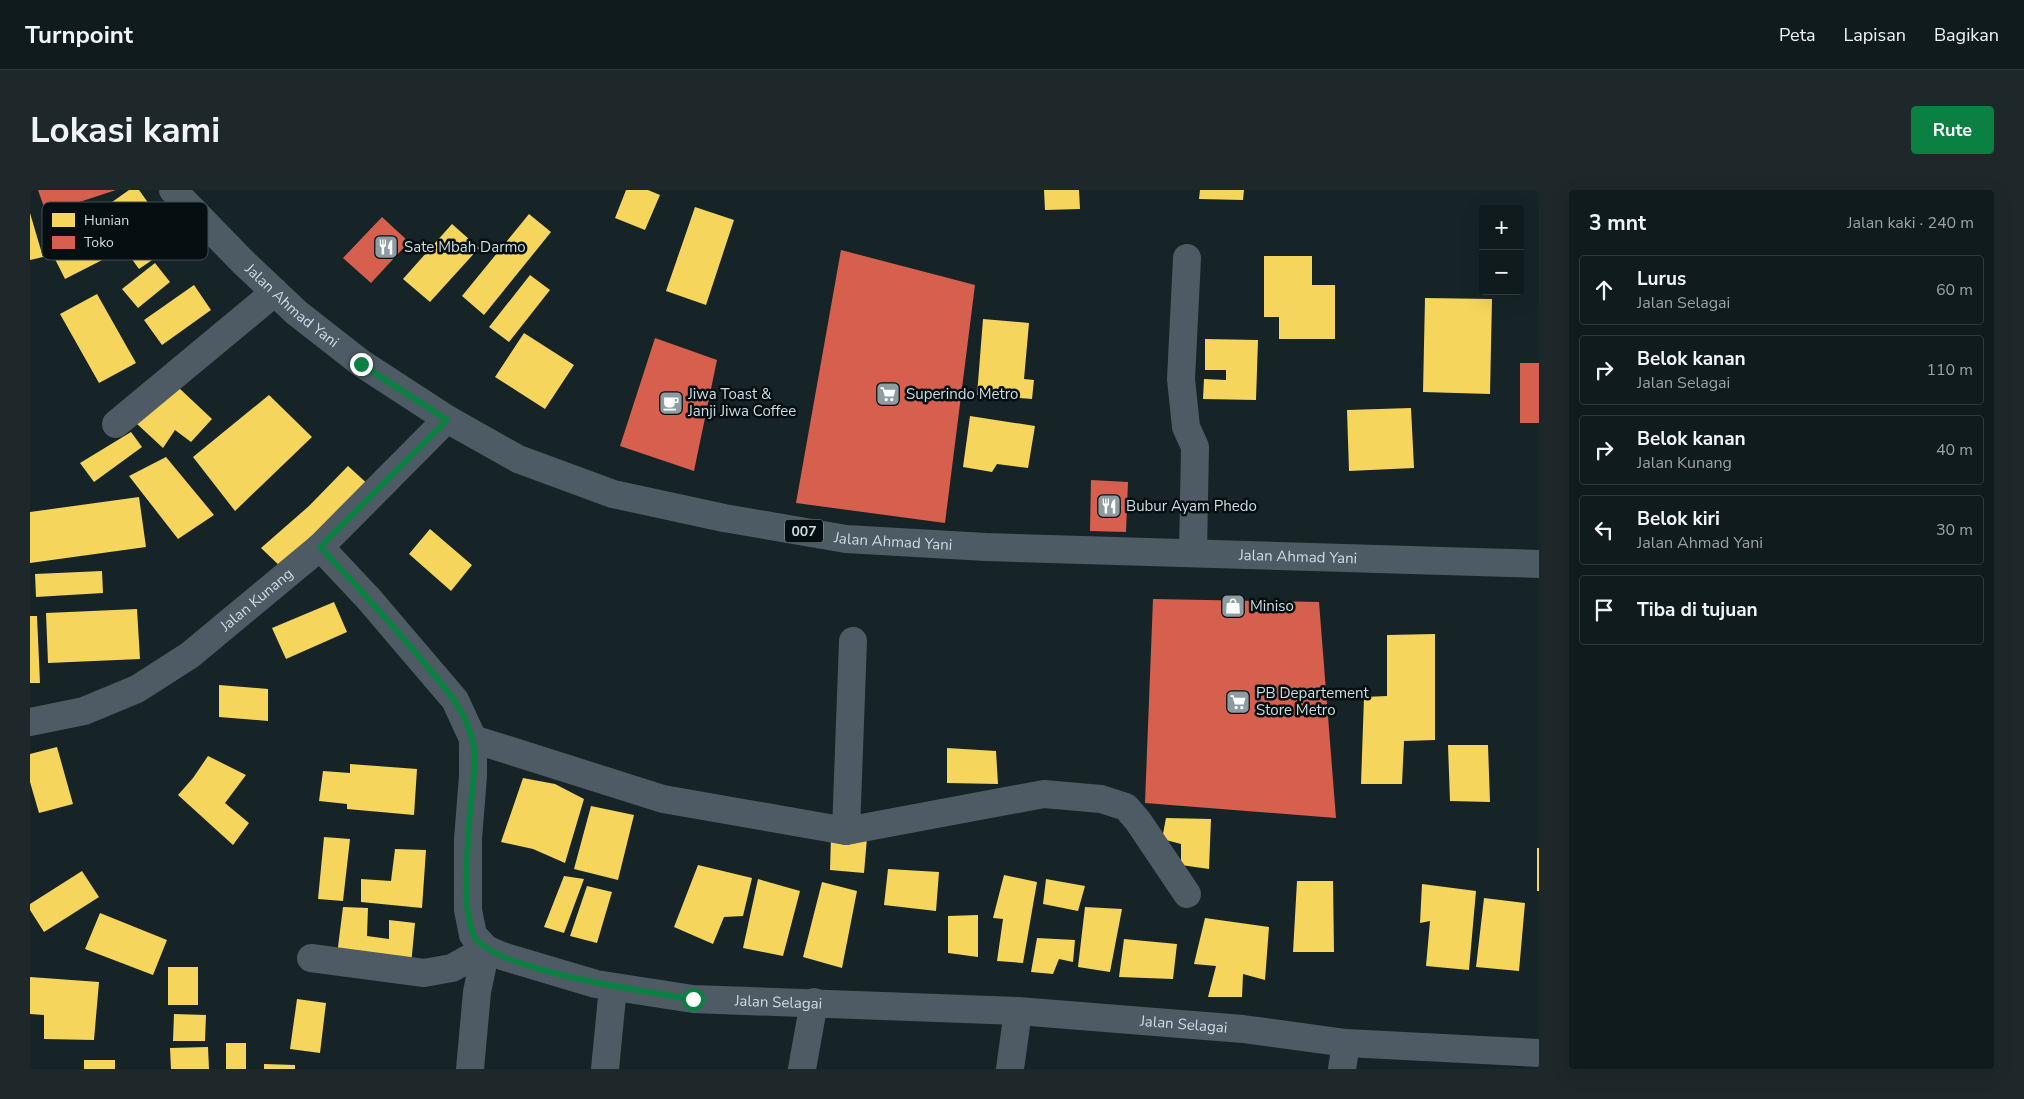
<!DOCTYPE html>
<html lang="id">
<meta charset="utf-8">
<style>
:root{--surface:#101b1e;--page:#1e282b;--text:#f1f3f6;--muted:#9ca1a4;--line:#30393c;--accent:#0b8043}
body{margin:0;font-family:"Nunito Sans",sans-serif;background:var(--page);color:var(--text)}
.controls{position:absolute;right:15px;top:15px;display:grid;overflow:hidden;border-radius:5px;box-shadow:0 5px 20px #0002}
.controls button{width:45px;height:45px;display:grid;place-items:center;padding:0;border:0;border-bottom:1px solid var(--line);background:var(--surface);color:var(--text);font:25px sans-serif}
.stop{position:absolute;width:15px;height:15px;margin:-11px;border:4px solid #0b8043;border-radius:50%;background:#fff}
.stop.end{background:#0b8043;border-color:#fff;box-shadow:0 1px 5px #0008}
.list{margin:0;padding:0;list-style:none}
h2{display:flex;justify-content:space-between;align-items:center;height:65px;margin:0;padding:0 20px;font-size:21px}
h2 small{font-size:16px;font-weight:400;color:var(--muted)}
.list li{display:grid;grid-template-columns:32px 1fr auto;gap:15px;align-items:center;box-sizing:border-box;height:70px;margin:0 10px 10px;padding:0 10px;border:1px solid var(--line);border-radius:5px}
.list b{display:block;font-size:19px;white-space:nowrap}
.list p{margin:0;font-size:16px;white-space:nowrap;color:var(--muted)}
.list em{font-size:16px;font-style:normal;color:var(--muted)}
.icon{flex:none;width:28px;height:28px;fill:none;stroke:currentColor;stroke-width:2;stroke-linecap:round;stroke-linejoin:round}
.map{position:relative;flex:none;width:1509px;height:879px;overflow:hidden;border-radius:5px}
header{display:flex;align-items:center;gap:30px;box-sizing:border-box;height:70px;padding:0 25px;background:var(--surface);border-bottom:1px solid var(--line)}
header strong{font-size:24px}
nav{display:flex;gap:28px;margin-inline-start:auto;font-size:18px}
.intro{display:flex;align-items:center;justify-content:space-between;box-sizing:border-box;height:120px;padding:0 30px}
h1{margin:0;font-size:35px}
.button{padding:12px 22px;border-radius:5px;background:var(--accent);color:#fff;font-size:18px;font-weight:700}
main{display:flex;gap:30px;padding:0 30px}
aside{flex:1;background:var(--surface);border-radius:5px;box-shadow:0 5px 20px #0002}
.map>svg:first-child{display:block}
.homes{fill:#f6d55c}
.shops{fill:#d6604d}
.lines{fill:none;stroke-linecap:round;stroke-linejoin:round}
.minor{stroke:#4e5a64;stroke-width:28}
.primary{stroke:#4d5b64;stroke-width:28}
.route{stroke:#0b8043;stroke-width:6}
.labels{text-anchor:middle;dominant-baseline:central;stroke-width:5;stroke-linejoin:round;paint-order:stroke}
.shield{fill:#050f12;stroke:#919ea2;stroke-width:1}
.shield-label{font-size:14px;font-weight:bold;fill:#cddce0}
.poi-label{font-size:15px;fill:#cddce0;stroke:#050f12;text-anchor:start}
.street-label{font-size:15px;fill:#cddce0;stroke:#050f12}
.key{fill:#050f12;stroke:#414c50;stroke-width:1}
.key-label{font-size:14px;fill:#cddce0}
</style>
<header>
<strong>Turnpoint</strong>
<nav><a>Peta</a><a>Lapisan</a><a>Bagikan</a></nav>
</header>
<div class="intro"><h1>Lokasi kami</h1><a class="button">Rute</a></div>
<main>
<div class="map">
<svg width="1509" height="879" viewBox="0 0 1509 879">
<rect width="100%" height="100%" fill="#162428"/>
<!-- homes -->
<path class="homes" d="M99,0H109L147,53L109,79L68,22Z
M596,0H618L630,5L615,40L585,28Z
M1014,0H1049L1050,19L1015,20Z
M1170,0H1214L1213,10L1169,9Z
M665,17L704,30L676,115L636,101Z
M0,23L13,67L0,70Z
M499,24L521,42L454,125L432,106Z
M65,32L82,65L35,89L18,55Z
M422,34L449,58L400,112L373,89Z
M1234,66H1282V95H1305V149H1249V127H1234Z
M125,73L140,92L108,118L92,99Z
M500,85L520,100L479,152L459,137Z
M164,95L181,120L132,155L114,130Z
M67,104L106,173L69,193L30,124Z
M1395,108L1462,109L1460,204L1393,202Z
M953,129L999,133L994,189L1004,190L1002,209L947,205Z
M494,143L544,175L515,219L465,187Z
M1175,149L1228,150L1226,210L1173,209L1174,189L1196,190V180H1175Z
M148,197L182,229L161,252L145,240L133,258L106,233Z
M239,205L282,247L205,321L163,267Z
M1381,218L1384,278L1319,281L1317,220Z
M940,226L1005,236L998,278L967,274L962,282L933,277Z
M101,242L112,257L64,292L50,273Z
M136,267L184,325L148,349L99,286Z
M318,276L341,297L253,379L231,358L279,316Z
M109,307L116,357L0,373V322Z
M400,339L442,375L421,401L379,364Z
M72,381L73,403L6,407L5,384Z
M304,412L317,442L256,469L242,438Z
M107,419L110,469L18,473L16,423Z
M0,426H7L10,493H0Z
M1405,444V550L1374,551L1372,594H1331L1334,507L1357,506V445Z
M189,495L238,499V531L189,527Z
M1418,555H1458L1460,612L1420,611Z
M27,557L43,614L9,623L0,592V564Z
M917,558L966,561L968,594L917,593Z
M178,566L216,585L195,613L219,633L203,655L148,605L163,588Z
M320,574L387,579L384,625L317,619V614L289,611L293,581L320,583Z
M493,588L525,594L554,609L535,673L503,659L471,652Z
M561,616L604,625L588,690L544,679Z
M1136,628L1181,629L1179,679L1151,675V654L1132,649Z
M294,647L320,649L313,711L288,709Z
M801,647L837,648L834,683L800,680Z
M1507,658H1509V701H1507Z
M365,659L396,660L392,718L331,712V689L361,691Z
M668,675L722,688L713,726L694,727L683,754L644,737Z
M858,679L909,682L906,721L854,715Z
M52,681L69,707L14,742L0,720V714Z
M974,685L1007,692L993,773L967,771L973,729L963,728Z
M534,686L554,689L534,743L514,737Z
M728,689L770,701L753,766L713,758Z
M1016,689L1055,696L1048,721L1013,714Z
M1267,691H1303L1304,762H1263Z
M792,692L827,701L812,778L773,767Z
M1392,694L1446,701L1439,780L1396,776L1400,731L1390,733Z
M557,696L582,702L567,753L540,746Z
M1454,708L1495,713L1489,781L1446,777Z
M313,717L338,718L337,746L359,749V730L385,733L381,775L307,765Z
M1055,717L1092,719L1080,782L1048,777Z
M70,723L137,750L123,785L55,759Z
M948,725V767L918,763V726Z
M1175,728L1239,737L1235,790L1213,784L1212,807H1178L1186,776L1164,774Z
M1007,748L1045,750L1043,772L1029,769L1023,784L1001,782Z
M1094,749L1147,754L1143,789L1089,787Z
M138,777H168V815H138Z
M0,787L69,792L64,850L14,849V825L0,824Z
M267,809L296,813L290,863L260,859Z
M144,824L176,825L175,851H143Z
M196,853H216V879H196Z
M178,857L179,879H141L140,858Z
M54,870H85V879H54Z
M234,874L265,875V879H234Z"/>
<!-- shops -->
<path class="shops" d="M8,0H86L16,23Z
M352,27L379,52L341,93L313,68Z
M811,60L945,95L915,333L766,313Z
M625,148L687,170L664,281L590,256Z
M1490,173H1509V233H1490Z
M1061,290L1098,292L1096,342L1060,341Z
M1123,409L1289,412L1306,628L1115,613Z"/>
<g class="lines">
<!-- minor -->
<g class="minor">
<path d="M1157,68L1151,189L1156,237L1165,257L1163,363"/>
<path d="M86,234L245,102"/>
<path id="s1" d="M290,357L338,408L425,510L443,549V586L438,649V720L443,745L456,759L472,766L566,794L663,809L988,821L1213,839L1316,853L1509,863"/>
<path id="s2" d="M0,532L54,521L107,499L160,465L290,357L417,229"/>
<path d="M443,549L633,609L816,641L1014,604L1071,609L1096,617L1108,631L1157,704"/>
<path d="M816,641L823,451"/>
<path d="M281,768L394,783L422,778L456,759"/>
<path d="M440,879L447,802L456,759"/>
<path d="M575,879L583,797"/>
<path d="M772,879L784,812"/>
<path d="M980,879L988,821"/>
<path d="M1312,879L1316,853"/>
</g>
<!-- primary -->
<path class="primary" id="s3" d="M143,0L213,72L267,123L331,173L417,229L488,269L583,304L694,328L816,349L956,357L1509,374"/>
</g>
<g class="lines">
<!-- route -->
<path class="route" d="M331,174L417,230L290,357C325,394 359,431 391,469C411,493 434,517 442,548C449,573 438,622 438,650C437,677 433,719 443,744C457,780 624,803 663,809"/>
</g>
<!-- icons -->
<defs>
<g id="restaurant-square" transform="scale(1.25)"><rect x="-9" y="-9" width="18" height="18" rx="4" fill="#8d9ca0" stroke="#050f12"/><path d="M-5-6h1v4h1v-4h1v4h1v-4h1v5L-1.5 .5V6h-2V.5L-5-1ZM5-6V6H3V1.5H1.5Q1.5-4 5-6Z" fill="#fff"/></g>
<g id="supermarket-square" transform="scale(1.25)"><rect x="-9" y="-9" width="18" height="18" rx="4" fill="#8d9ca0" stroke="#050f12"/><path d="M-6-5.5h2.5l.6 2H6L4.5 2H-2.5L-4.4-4H-6ZM-1.5 3.2a1.3 1.3 0 1 0 .1 0ZM3 3.2a1.3 1.3 0 1 0 .1 0Z" fill="#fff"/></g>
<g id="cafe-square" transform="scale(1.25)"><rect x="-9" y="-9" width="18" height="18" rx="4" fill="#8d9ca0" stroke="#050f12"/><path d="M-5.5-4.5H6V0H3Q3 3.5 0 3.5H-2.5Q-5.5 3.5-5.5 0ZM3-3.2v2h1.7v-2ZM-6 4.5H4V6H-6Z" fill="#fff"/></g>
<g id="shop-square" transform="scale(1.25)"><rect x="-9" y="-9" width="18" height="18" rx="4" fill="#8d9ca0" stroke="#050f12"/><path d="M-5-2.5h2.3a2.7 3.5 0 0 1 5.4 0H5L5.5 6h-11ZM-1.5-2.5h3a1.5 2.3 0 0 0-3 0Z" fill="#fff"/></g>
</defs>
<g fill-rule="evenodd">
<use href="#restaurant-square" x="356" y="57"/>
<use href="#supermarket-square" x="858" y="204"/>
<use href="#cafe-square" x="641" y="213"/>
<use href="#restaurant-square" x="1079" y="316"/>
<use href="#shop-square" x="1203" y="416"/>
<use href="#supermarket-square" x="1208" y="512"/>
</g>
<g class="labels">
<!-- shield labels -->
<rect class="shield" x="755" y="329.5" width="38" height="23" rx="4"/>
<g class="shield-label">
<text x="774" y="341">007</text>
</g>
<!-- poi labels -->
<g class="poi-label">
<text x="374" y="57">Sate Mbah Darmo</text>
<text x="658" y="204">Jiwa Toast &amp;<tspan x="658" dy="17">Janji Jiwa Coffee</tspan></text>
<text x="876" y="204">Superindo Metro</text>
<text x="1096" y="316">Bubur Ayam Phedo</text>
<text x="1220" y="416">Miniso</text>
<text x="1226" y="503">PB Departement<tspan x="1226" dy="17">Store Metro</tspan></text>
</g>
<!-- street labels -->
<g class="street-label">
<text stroke="none"><textPath href="#s3" startOffset="166">Jalan Ahmad Yani</textPath></text>
<text stroke="none"><textPath href="#s3" startOffset="826">Jalan Ahmad Yani</textPath></text>
<text stroke="none"><textPath href="#s3" startOffset="1231">Jalan Ahmad Yani</textPath></text>
<text stroke="none"><textPath href="#s2" startOffset="262">Jalan Kunang</textPath></text>
<text stroke="none"><textPath href="#s1" startOffset="762">Jalan Selagai</textPath></text>
<text stroke="none"><textPath href="#s1" startOffset="1168">Jalan Selagai</textPath></text>
</g>
</g>
<!-- legend -->
<rect x="12" y="12" width="166" height="58" rx="8" class="key"/>
<rect x="22" y="23" width="23" height="14" fill="#f6d55c"/>
<rect x="22" y="46" width="23" height="13" fill="#d6604d"/>
<g class="key-label">
<text x="54" y="35">Hunian</text>
<text x="54" y="57">Toko</text>
</g>
</svg>
<div class="controls">
<button>+</button>
<button>−</button>
</div>
<div class="stop" style="left:663px;top:809px"></div>
<div class="stop end" style="left:331px;top:174px"></div>
</div>
<aside>
<h2>3 mnt<small>Jalan kaki · 240 m</small></h2>
<ul class="list">
<li><svg class="icon" aria-label="ahead" viewBox="0 0 24 24"><path d="M12 20V5M6 11l6-6 6 6"/></svg><div><b>Lurus</b><p>Jalan Selagai</p></div><em>60 m</em></li>
<li><svg class="icon" aria-label="right" viewBox="0 0 24 24"><path d="M7 20v-9h11M14 6l5 5-5 5"/></svg><div><b>Belok kanan</b><p>Jalan Selagai</p></div><em>110 m</em></li>
<li><svg class="icon" aria-label="right" viewBox="0 0 24 24"><path d="M7 20v-9h11M14 6l5 5-5 5"/></svg><div><b>Belok kanan</b><p>Jalan Kunang</p></div><em>40 m</em></li>
<li><svg class="icon" aria-label="left" viewBox="0 0 24 24"><path d="M17 20v-9H6M10 6l-5 5 5 5"/></svg><div><b>Belok kiri</b><p>Jalan Ahmad Yani</p></div><em>30 m</em></li>
<li><svg class="icon" aria-label="arrive" viewBox="0 0 24 24"><path d="M6 21V4h12l-3 4 3 4H6"/></svg><div><b>Tiba di tujuan</b></div></li>
</ul>
</aside>
</main>
